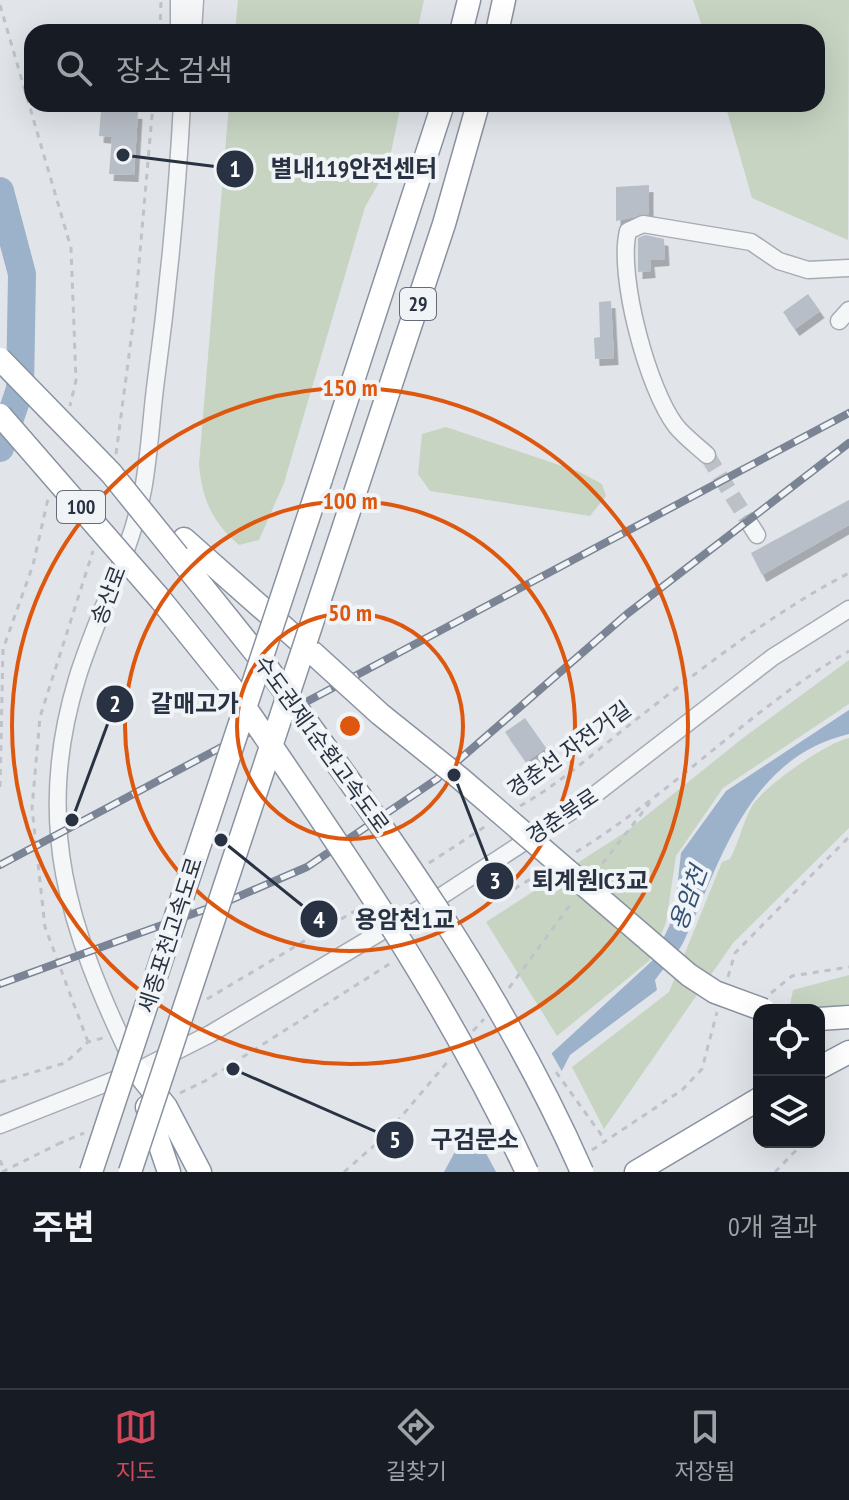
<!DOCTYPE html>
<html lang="ko">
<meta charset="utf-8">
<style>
:root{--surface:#171b24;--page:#20242c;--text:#f1f3f6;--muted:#9ea1a6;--line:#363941;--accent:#cf475a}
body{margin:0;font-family:"PT Sans Narrow","Noto Sans KR",sans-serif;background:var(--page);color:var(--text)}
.controls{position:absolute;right:24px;bottom:24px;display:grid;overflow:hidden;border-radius:16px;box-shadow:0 8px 32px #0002}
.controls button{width:72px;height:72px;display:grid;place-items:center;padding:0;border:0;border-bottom:2px solid var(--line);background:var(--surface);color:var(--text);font:40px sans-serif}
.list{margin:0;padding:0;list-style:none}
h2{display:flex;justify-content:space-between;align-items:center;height:104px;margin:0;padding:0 32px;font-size:34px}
h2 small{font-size:26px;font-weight:400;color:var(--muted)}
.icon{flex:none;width:44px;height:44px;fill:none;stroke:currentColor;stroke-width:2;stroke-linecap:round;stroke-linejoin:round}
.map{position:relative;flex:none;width:849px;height:1172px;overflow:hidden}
.search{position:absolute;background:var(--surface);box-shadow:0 8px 32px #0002;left:24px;right:24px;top:24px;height:88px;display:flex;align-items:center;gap:20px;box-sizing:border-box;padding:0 28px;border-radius:24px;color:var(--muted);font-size:30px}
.sheet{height:216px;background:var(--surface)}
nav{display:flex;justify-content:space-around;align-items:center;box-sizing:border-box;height:112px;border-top:2px solid var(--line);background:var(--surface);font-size:22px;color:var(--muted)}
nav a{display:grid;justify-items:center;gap:4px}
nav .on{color:var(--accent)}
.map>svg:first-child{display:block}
.green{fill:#c7d4c2}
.water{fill:#9cb2ca}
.pier{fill:#e1e5ea}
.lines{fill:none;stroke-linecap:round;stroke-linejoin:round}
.river{stroke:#9cb2ca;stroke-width:28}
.building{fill:#b8bec7;filter:url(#shadow)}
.minor-tunnel{stroke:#bcc1c8;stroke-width:16;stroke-dasharray:16 8;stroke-linecap:butt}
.minor-casing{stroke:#a6acb4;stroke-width:19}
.highway-casing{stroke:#8992a1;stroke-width:25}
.path{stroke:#bfc3c9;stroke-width:3;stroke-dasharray:6 6;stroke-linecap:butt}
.minor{stroke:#f4f6f8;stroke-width:16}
.highway{stroke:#fff;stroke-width:22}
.rail-casing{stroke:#7b8494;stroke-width:8}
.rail{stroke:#f1f4f7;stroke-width:5;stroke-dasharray:15;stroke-linecap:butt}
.highway-bridge-casing{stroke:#8992a1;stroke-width:25;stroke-linecap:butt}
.path-bridge{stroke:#bfc3c9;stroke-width:3;stroke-dasharray:6 6;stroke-linecap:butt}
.highway-bridge{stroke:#fff;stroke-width:22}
.ring{fill:none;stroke:#de570f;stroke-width:4}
.labels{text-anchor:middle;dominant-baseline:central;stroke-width:8;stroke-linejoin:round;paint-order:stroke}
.shield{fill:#f1f4f7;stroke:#656c78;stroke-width:2}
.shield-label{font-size:20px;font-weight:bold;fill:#293242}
.street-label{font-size:22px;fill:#293242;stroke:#f1f4f7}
.water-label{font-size:24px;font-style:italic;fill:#335176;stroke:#f1f4f7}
.centre{fill:#de570f;stroke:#f1f4f7;stroke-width:4}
.ring-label{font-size:24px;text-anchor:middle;font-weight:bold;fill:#de570f;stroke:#f1f4f7;stroke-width:8;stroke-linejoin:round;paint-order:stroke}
.leader{fill:none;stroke:#293242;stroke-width:3}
.callout-dot{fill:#293242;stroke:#f1f4f7;stroke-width:3}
.mark-label{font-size:24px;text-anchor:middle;font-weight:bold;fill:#fff}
.callout-label{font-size:24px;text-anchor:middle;font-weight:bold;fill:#293242;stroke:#f1f4f7;stroke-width:8;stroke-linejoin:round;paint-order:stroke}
</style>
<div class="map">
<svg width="849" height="1172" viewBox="0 0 849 1172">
<defs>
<filter id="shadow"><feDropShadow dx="4.5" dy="7" stdDeviation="0" flood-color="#0004"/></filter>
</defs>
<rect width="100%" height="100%" fill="#e1e5ea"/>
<!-- green -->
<path class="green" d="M238,0H424L417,32H235Z
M693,0H849L848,240L752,198L725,104H817V32H704Z
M229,104H401L388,167L365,207L284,483L259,540L239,545C212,522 202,499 199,464Z
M446,427L580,472L602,484L606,496L590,516L430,491L418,474L422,434Z
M849,660V704L723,788L676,856L666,923L649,961L557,1036L486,922L627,831L743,738Z
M849,738V828L733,943L604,1129L572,1067L669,992L722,862L730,859C739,842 743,822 752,806C764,786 826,743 849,738Z
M849,975V1004L821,1008L790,1005L793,990Z"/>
<!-- water -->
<path class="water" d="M849,710V734C748,758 722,859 684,941C677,955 664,967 655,980L657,990L570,1055L510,1172H444L465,1133L653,960L674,916L681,853L726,791Z"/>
<!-- pier -->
<path class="pier" d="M549,1049L564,1075L514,1172H496L470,1123Z"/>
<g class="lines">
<!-- river -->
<path class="river" d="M0,191L22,274L20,389L0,448"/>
</g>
<!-- building -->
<path class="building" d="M101,110L138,112L134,175L109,174L112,137L99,136Z
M649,185V214L616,221V187Z
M645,235L664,239L665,259L650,260L651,271L638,272V238Z
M808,294L820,311L795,329L783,312Z
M611,301L614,358L595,359L594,338L600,337L599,302Z
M849,500V525L762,575L751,553Z
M525,718L546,748L526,762L505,732Z"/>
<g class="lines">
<!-- minor-tunnel -->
<path class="minor-tunnel" d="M707,455L750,524"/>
<!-- minor casing -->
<g class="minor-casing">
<path id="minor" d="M179,0V32
M193,32L195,0
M839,321L849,310
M707,455C697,446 684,436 676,426C648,390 617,275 628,231L643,224L751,242L779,261L808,270L849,268
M750,524L757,535
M131,1059C69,929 33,824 77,679C96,616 130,556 143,490C149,457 151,422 155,388C168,293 177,199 182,104
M0,1125L137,1071L210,1034L446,893L584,803L773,657L849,609"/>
</g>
<!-- highway casing -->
<g class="highway-casing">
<path id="highway" d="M461,32L469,0
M497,32L504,0
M321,479L443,104
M352,502L444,224L478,104
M184,539L314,654
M178,556L263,662
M161,600L231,687
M819,1019L849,1017
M819,1068L849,1052
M137,1071L166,1107L200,1172
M147,1107L169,1172
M636,1172L759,1099"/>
</g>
<!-- path -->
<path class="path" d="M0,5L71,248L76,380L70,406
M160,32L161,0
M116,454L135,309L153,104
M0,787L3,649L33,565L48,499
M520,806C561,783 596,751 633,722C701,669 772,613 849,573
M576,852C673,793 751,708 849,651
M429,863L486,826
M595,873L652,800
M463,920L542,872
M728,977L735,953L849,837
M509,988L573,901
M771,993L792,976L849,967
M207,999L358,909
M473,1031L484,1019
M88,1042L45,927L32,808L40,717L93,551
M556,1072L605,1140
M0,1082L65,1063L88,1042L103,1038
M180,1093L205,1081L391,963
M58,1144L84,1133
M592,1150L682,1090L702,1069L717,1012
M0,1160L5,1172
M344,1172L384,1137L450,1059
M775,1172L804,1142"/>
<!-- minor -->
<use href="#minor" class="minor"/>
<!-- highway -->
<use href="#highway" class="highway"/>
<!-- rail casing -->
<g class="rail-casing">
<path id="rail" d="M0,865L849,413
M0,984L228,901L307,867L437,779L627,614L849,443"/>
</g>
<!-- rail -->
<use href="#rail" class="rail"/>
<!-- highway-bridge casing -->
<g class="highway-bridge-casing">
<path id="highway-bridge" d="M0,359L111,473L178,556
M0,415L161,600
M314,654L380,714L461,779L689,975L715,992L764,1010
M263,662C382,824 501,987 582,1172
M231,687C339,844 447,999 527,1172
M91,1172L321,479
M130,1172L352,502"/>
</g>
<!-- path-bridge -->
<path class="path-bridge" d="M2,1172L58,1144"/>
<!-- highway-bridge -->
<use href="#highway-bridge" class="highway-bridge"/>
</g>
<!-- distance rings -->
<g class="ring">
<circle cx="350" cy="726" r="113"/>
<circle cx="350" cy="726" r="225"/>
<circle cx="350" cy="726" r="338"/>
</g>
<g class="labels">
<!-- shield labels -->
<g class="shield">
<rect x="400" y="288" width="36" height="32" rx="6"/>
<rect x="57" y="491" width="48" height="32" rx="6"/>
</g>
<g class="shield-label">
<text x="418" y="304">29</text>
<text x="81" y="507">100</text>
</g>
<!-- street labels -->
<g class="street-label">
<text transform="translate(108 595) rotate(-69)">송산로</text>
<text transform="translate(322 744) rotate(54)">수도권제1순환고속도로</text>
<text transform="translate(569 749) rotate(-36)">경춘선 자전거길</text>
<text transform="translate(562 816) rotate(-34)">경춘북로</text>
<text transform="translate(170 935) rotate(-72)">세종포천고속도로</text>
</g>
<!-- water labels -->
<g class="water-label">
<text transform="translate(688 898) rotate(-70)">용암천</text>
</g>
</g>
<circle cx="350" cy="726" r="12" class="centre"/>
<g class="ring-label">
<text x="350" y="396">150 m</text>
<text x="350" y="509">100 m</text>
<text x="350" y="621">50 m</text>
</g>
<!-- callouts -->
<path class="leader" d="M123 155L235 169M72 820L115 704M454 775L495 881M221 840L319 919M233 1069L395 1140"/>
<g class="callout-dot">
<circle cx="123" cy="155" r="8"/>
<circle cx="72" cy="820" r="8"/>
<circle cx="454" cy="775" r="8"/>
<circle cx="221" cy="840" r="8"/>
<circle cx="233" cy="1069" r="8"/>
<circle cx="235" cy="169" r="20"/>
<circle cx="115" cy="704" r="20"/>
<circle cx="495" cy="881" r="20"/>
<circle cx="319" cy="919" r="20"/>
<circle cx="395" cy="1140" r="20"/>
</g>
<g class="mark-label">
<text x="235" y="177">1</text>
<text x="115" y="712">2</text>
<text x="495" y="889">3</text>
<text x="319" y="928">4</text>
<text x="395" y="1148">5</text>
</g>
<g class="callout-label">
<text x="354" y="177">별내119안전센터</text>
<text x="195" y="712">갈매고가</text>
<text x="590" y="889">퇴계원IC3교</text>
<text x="405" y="928">용암천1교</text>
<text x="475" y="1148">구검문소</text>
</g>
</svg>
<div class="controls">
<button><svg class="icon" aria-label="locate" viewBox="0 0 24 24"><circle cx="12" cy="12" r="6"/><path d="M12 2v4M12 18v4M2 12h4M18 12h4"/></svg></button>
<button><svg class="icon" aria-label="layers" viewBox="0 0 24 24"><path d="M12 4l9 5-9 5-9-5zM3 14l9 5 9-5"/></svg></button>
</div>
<div class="search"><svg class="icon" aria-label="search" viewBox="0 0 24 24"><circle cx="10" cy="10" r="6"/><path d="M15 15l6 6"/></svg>장소 검색</div>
</div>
<section class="sheet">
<h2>주변<small>0개 결과</small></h2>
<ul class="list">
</ul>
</section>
<nav>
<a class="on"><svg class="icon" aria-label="map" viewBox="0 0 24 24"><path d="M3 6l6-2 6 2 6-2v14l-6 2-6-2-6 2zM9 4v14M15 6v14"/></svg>지도</a>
<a><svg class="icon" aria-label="directions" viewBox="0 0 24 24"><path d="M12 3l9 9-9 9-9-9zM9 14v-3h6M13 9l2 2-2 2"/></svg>길찾기</a>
<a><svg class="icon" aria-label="saved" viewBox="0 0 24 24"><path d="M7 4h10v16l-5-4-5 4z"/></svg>저장됨</a>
</nav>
